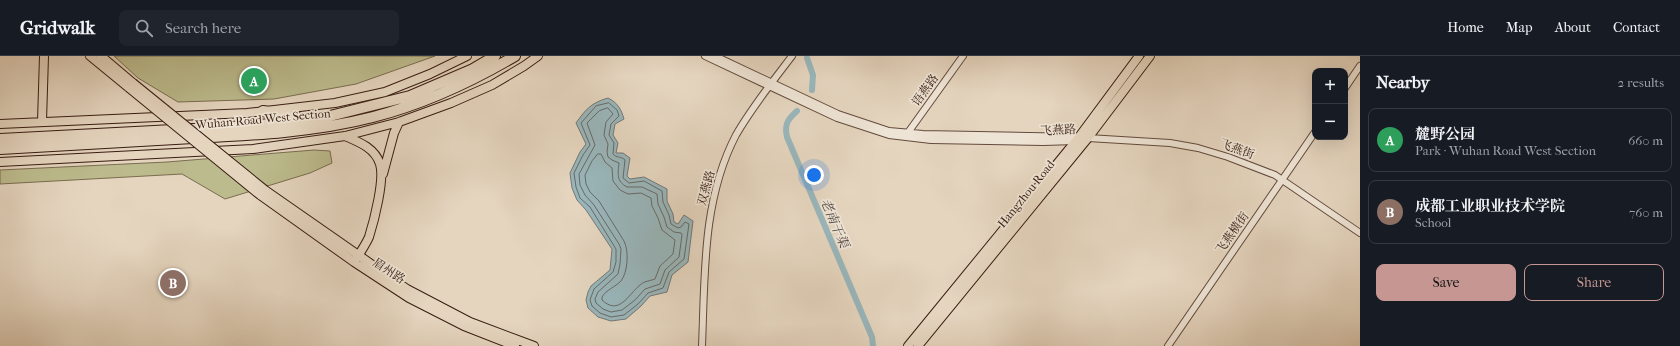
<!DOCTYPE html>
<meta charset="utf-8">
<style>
:root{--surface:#171b24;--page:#20242c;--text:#f1f3f6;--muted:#9ea1a6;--line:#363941;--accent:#c59692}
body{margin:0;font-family:"IM FELL French Canon","Noto Serif SC",serif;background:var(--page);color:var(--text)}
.controls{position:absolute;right:12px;top:12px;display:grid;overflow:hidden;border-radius:8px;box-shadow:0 4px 16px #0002}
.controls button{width:36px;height:36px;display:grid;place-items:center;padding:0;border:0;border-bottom:1px solid var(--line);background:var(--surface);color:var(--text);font:20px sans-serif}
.you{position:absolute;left:814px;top:119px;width:14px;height:14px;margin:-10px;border:3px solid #fff;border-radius:50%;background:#1a73e8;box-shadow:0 0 0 6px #1a73e833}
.badge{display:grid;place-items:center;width:26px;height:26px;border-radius:50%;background:var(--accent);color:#fff;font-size:13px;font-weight:700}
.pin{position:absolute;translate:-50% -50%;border:2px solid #fff;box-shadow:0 1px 4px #0006}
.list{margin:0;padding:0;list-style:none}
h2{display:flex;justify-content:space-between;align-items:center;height:52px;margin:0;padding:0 16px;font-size:17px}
h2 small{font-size:13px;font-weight:400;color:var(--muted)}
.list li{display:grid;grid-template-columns:26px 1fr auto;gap:12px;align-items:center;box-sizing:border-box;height:64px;margin:0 8px 8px;padding:0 8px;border:1px solid var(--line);border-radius:8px}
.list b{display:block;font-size:15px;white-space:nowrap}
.list p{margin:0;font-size:13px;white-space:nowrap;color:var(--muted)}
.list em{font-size:13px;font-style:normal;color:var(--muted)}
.actions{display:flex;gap:8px;padding:12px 16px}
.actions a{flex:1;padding:9px 0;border:1px solid var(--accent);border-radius:8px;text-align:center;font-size:14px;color:var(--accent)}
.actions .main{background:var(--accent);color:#111}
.icon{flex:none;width:22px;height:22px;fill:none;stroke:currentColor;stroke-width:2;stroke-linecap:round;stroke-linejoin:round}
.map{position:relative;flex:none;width:1360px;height:290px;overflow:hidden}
header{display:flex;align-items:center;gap:24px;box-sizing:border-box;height:56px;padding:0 20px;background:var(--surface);border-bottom:1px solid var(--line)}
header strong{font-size:19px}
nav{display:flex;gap:22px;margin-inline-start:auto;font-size:14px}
.search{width:280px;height:36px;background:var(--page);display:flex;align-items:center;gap:10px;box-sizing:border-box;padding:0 14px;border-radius:8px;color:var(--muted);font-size:15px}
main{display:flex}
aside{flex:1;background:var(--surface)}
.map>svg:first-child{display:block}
.green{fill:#bcbb8d;stroke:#7a6c50}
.water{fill:#99b6bb;stroke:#727877}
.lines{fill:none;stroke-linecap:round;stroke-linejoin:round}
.shore{stroke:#686966;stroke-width:1}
.canal{stroke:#99b6bb;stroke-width:6}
.minor-casing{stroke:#634a3d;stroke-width:8}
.major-casing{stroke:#381c12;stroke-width:10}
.highway-casing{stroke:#381c12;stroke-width:12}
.minor{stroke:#eee4d5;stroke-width:6}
.major{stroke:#e5d5bf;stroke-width:8}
.highway{stroke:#e5d5bf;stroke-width:10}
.major-bridge-casing{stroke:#381c12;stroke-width:10;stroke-linecap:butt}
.major-bridge{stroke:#e5d5bf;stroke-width:8}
.labels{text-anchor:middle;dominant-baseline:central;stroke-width:3.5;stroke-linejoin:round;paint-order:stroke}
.street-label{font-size:12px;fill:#381c12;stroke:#eee4d5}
.water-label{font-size:13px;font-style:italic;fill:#554a45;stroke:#eee4d5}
</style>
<header>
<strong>Gridwalk</strong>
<div class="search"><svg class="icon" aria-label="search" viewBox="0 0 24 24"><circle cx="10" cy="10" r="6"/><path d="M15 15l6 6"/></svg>Search here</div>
<nav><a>Home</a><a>Map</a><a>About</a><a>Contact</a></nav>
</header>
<main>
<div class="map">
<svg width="1360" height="290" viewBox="0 0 1360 290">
<rect width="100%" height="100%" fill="#e5d5bf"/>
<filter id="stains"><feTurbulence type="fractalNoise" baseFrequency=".005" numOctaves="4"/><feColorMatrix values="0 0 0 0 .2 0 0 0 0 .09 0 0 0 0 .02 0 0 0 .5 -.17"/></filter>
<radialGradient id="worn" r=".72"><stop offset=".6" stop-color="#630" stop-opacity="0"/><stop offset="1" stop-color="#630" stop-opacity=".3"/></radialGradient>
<!-- green -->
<path class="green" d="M114,0H435L356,28L274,43L178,46L138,22Z
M314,94L330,95L332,107L310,117L225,143L182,118L0,128V114L167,106Z"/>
<!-- water -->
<path class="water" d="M608,42C618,47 621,53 624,63L615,68L613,79L618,87L616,97H623L630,102L627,120L630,123L644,121L667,133V145L673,158L674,166L678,168L684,159L693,165L688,206L672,219L667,236L650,240L641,250L626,263L611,265L598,261L588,252L586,244L588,236L591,230L610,214L612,193L586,154L577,144L572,132L570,117L580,96L586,88L576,67C586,53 591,47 608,42Z"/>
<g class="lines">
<!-- shore -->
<path class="shore" d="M609,47L617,54L619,60L611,68L609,79L614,87L613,98C616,102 621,100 625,104L623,122L629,127L644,125L662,135L663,146L669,159L671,168L678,172L681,171L685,166L689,168L684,203L669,216L663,232L648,237L638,248L624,259L611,261L600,257L592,250L590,244L594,233L613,216L616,206V193L590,151L580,142L576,131L574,117L583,99L590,89L581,67L596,50Z
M608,52L613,58L606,66L604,79L608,88L607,96L608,101L612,104L619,107C618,118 616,125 627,131H642L657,138L658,148L664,161L667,171L674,176L681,177L682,179L679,201L665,214L660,228L645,233L635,244L622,254L611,256L603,253L596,247L595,243L598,236L618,218L620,208L621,193L619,188L594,149L585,139L580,129L579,118L595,89L587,67L599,55Z
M598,98H601L605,106L612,112L613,125L620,134L628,138L641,137L651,142L652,150L658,162L662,174L675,184L673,198L660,210L655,223C650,225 644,225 640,229C628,239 619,260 602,244V241C606,234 615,231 621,225C628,216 629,195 624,185L599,145L590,136L586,128L585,119L592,105Z"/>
<!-- canal -->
<path class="canal" d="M807,2L813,19L812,34
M797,55C788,63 784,68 787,81L872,281L873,290"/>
<!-- minor casing -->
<g class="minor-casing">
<path id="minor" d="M705,0L837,62L889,79L931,84L1043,86L1076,85
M715,0L838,58L889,75L923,78L1081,81
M1345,32L1360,10
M907,78L963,0
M1088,82L1170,87L1198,92L1228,101L1275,119L1360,177
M702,290C705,219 702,144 736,79C752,51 773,25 792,0
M1168,290L1315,76"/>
</g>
<!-- major casing -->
<g class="major-casing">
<path id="major" d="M90,0L129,32
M101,0L133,27
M42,65L44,0
M0,68L247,57L335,47L385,36L430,18L467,0
M345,80C359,86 375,92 380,108C385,123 374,165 369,181C366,188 361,195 357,202
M0,106L253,93L345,80L399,66L451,47L492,29L524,10L538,0
M383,118L394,77L399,66
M265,134L407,233L470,266L534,290
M260,139L354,206L409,242L464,270L515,290
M908,290L1079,81L1139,0
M918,290L1088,82L1150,0"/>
</g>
<!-- highway casing -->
<g class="highway-casing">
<path id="highway" d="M263,55L298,62
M0,83L231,71L310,65L410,40L473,13L495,0
M0,93C64,89 129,86 193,82C253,79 315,76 373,61C423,48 471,26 515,0"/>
</g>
<!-- minor -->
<use href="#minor" class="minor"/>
<!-- major -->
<use href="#major" class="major"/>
<!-- highway -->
<use href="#highway" class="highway"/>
<!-- major-bridge casing -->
<g class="major-bridge-casing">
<path id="major-bridge" d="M133,27L265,134
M129,32L260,139"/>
</g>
<!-- major-bridge -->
<use href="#major-bridge" class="major-bridge"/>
</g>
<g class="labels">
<!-- street labels -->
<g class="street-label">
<text transform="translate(925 34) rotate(-54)">语燕路</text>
<text transform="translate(263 63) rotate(-5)">Wuhan Road West Section</text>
<text transform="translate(1058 74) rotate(-3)">飞燕路</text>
<text transform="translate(1237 93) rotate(20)">飞燕街</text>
<text transform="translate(706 132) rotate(-75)">双燕路</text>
<text transform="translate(1026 138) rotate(-51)">Hangzhou Road</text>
<text transform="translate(1232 177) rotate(-55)">飞燕横街</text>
<text transform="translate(389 215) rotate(33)">眉州路</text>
</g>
<!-- water labels -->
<g class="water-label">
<text transform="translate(835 167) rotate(67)">老南干渠</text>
</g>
</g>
<rect width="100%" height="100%" filter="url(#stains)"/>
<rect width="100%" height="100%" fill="url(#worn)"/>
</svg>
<div class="controls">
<button>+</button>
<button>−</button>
</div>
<div class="you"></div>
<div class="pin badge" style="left:254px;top:25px;background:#2e9e5b">A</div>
<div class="pin badge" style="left:173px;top:227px;background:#8d6e63">B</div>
</div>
<aside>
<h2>Nearby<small>2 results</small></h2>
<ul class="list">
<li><span class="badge" style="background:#2e9e5b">A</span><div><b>麓野公园</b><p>Park · Wuhan Road West Section</p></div><em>660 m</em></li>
<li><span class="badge" style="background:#8d6e63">B</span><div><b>成都工业职业技术学院</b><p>School</p></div><em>760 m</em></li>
</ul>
<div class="actions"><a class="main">Save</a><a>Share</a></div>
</aside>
</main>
